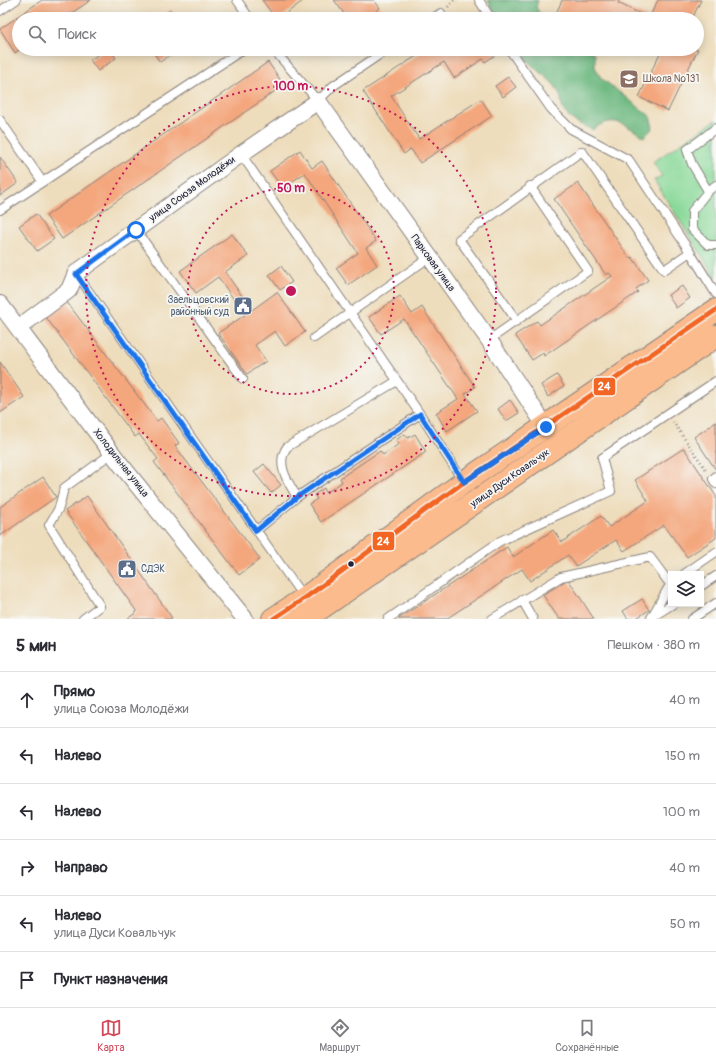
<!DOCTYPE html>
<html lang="ru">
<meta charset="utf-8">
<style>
:root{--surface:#fff;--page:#f2f2f3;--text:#2b2b33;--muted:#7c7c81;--line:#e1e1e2;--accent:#d1495b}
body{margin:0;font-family:Pangolin,sans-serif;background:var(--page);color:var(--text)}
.controls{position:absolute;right:12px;bottom:12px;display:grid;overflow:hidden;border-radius:0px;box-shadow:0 2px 10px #0003}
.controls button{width:36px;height:36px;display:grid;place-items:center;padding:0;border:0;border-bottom:1px solid var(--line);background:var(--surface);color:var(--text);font:20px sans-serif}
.stop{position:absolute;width:12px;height:12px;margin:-9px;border:3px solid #1a73e8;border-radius:50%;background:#fff}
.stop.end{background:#1a73e8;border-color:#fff;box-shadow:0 1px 4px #0008}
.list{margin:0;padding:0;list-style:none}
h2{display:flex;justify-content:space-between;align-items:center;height:52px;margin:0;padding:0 16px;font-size:17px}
h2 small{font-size:13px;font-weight:400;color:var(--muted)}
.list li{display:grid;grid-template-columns:26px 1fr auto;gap:12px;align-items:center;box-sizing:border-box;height:56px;padding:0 16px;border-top:1px solid var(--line)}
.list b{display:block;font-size:15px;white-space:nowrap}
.list p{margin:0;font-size:13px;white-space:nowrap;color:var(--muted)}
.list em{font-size:13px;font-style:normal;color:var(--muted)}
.icon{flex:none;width:22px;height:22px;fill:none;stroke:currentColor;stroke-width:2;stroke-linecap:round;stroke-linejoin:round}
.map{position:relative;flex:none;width:716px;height:619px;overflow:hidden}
.search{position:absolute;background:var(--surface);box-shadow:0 2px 10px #0003;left:12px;right:12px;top:12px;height:44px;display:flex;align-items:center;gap:10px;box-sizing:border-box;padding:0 14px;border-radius:22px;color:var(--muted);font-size:15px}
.sheet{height:388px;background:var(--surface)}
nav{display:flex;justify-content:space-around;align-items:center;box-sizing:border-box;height:56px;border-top:1px solid var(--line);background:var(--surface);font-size:11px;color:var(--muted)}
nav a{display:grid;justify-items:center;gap:2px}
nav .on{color:var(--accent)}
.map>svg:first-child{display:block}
.green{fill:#89d999;stroke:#567e6a}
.forest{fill:#6eb981;stroke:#486e5e}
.building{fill:#f4a67c}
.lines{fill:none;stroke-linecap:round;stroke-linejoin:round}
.service-casing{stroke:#88807c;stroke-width:10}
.minor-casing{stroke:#88807c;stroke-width:18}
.primary-casing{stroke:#88807c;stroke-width:24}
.path{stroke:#88807c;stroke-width:2.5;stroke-dasharray:1 3;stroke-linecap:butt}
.service{stroke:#fff;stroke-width:8}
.minor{stroke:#fff;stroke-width:16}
.primary{stroke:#fbbb8d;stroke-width:22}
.bus-1-casing{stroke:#f6f6f2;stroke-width:8}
.bus-1{stroke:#f26522;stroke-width:5}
.route{stroke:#1a73e8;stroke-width:5}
.ring{fill:none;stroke:#c2185b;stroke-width:2;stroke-dasharray:2 4}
.bus-dot{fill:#22223b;stroke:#f6f6f2;stroke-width:1.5}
.labels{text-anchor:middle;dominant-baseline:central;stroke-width:3.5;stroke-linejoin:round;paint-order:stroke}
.education-label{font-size:10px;fill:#785e54;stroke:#f6f6f2;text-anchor:start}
.street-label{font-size:10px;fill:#22223b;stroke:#f6f6f2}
.service-label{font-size:10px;fill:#4e5e75;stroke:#f6f6f2;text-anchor:end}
.centre{fill:#c2185b;stroke:#f6f6f2;stroke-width:2}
.ring-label{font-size:12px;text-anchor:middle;font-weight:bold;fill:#c2185b;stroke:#f6f6f2;stroke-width:3.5;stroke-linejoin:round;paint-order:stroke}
.line-badge{stroke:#f6f6f2;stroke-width:1.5}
.badge-label{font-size:11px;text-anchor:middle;font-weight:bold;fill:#fff}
</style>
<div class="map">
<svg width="716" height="619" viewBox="0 0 716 619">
<rect width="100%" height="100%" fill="#f6f6f2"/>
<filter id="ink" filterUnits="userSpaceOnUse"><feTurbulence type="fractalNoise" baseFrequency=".025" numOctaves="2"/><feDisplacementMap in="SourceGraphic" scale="8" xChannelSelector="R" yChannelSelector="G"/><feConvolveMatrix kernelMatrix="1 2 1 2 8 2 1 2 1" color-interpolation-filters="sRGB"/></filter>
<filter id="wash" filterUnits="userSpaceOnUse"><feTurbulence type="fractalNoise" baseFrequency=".012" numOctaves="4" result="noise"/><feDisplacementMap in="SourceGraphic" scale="16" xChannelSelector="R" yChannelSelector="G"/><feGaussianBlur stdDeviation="0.9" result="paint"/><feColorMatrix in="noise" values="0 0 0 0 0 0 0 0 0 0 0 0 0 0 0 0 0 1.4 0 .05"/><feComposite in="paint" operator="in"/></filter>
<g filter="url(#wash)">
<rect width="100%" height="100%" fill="#eeddbc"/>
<!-- green -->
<path class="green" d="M716,120V278L654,180L662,176L653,162Z"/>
<!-- forest -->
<path class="forest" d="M488,0H538L536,7L543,19H498Z
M518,49H587L595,54V67L601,78L650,116L653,128L644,137C624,124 614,114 592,130C581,124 566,120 562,106C561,99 560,92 555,86C543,72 529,66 518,49Z"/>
<g id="blocks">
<!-- building -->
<path class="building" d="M42,0H91L63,19H19V50L15,53L0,29Z
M262,0H304L279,19H276Z
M334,0H374L380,8L366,19H348Z
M562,0H620L618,3L649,18L658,0H701L692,19H620L613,15L611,19H562L555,16Z
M171,10L177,19H157Z
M106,49H110L116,58L98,71L90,60Z
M151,49H179L160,62Z
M427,49H494L497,54L485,62L483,59L454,78L444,62L391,96L419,139L481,99L492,116L420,163L411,149L404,154L363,91Z
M662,49H698L668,111L639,97Z
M268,62L284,85L62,239L46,216Z
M508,77L516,87L503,97L495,86Z
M300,150L312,168L322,161L376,241L366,248L377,265L348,285L336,268L358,253L305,173L282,188L270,171Z
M0,157L18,183L0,196Z
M578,183L630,259L632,257L648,280L636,289L638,292L544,356L543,353L532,360L515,335L537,321L540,325L612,276L609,273L606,275L554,199Z
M36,214L54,239L37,251L19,226Z
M232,234L248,256L225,272L252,310L277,292L305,332L285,346L275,331L255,345L266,361L247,374L218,333L245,315L218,277L196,293L180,271Z
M281,266L292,282L280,290L269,275Z
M682,286L690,298L676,308L668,295Z
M400,296L412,314L422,307L475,387L465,394L477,411L447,431L436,413L458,399L404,319L381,334L369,317Z
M66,301L157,421L161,418L179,443L175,446L260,559L239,575L154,462L158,459L139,434L135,437L45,316Z
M0,362L24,397L0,413Z
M557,375L564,386L548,397L541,385Z
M510,400L519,413L506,421L498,409Z
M716,422V470L694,437Z
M405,434L408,438L415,434L426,452L321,522L309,504L317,499L314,495L324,488L326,493L342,482L340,478L380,451L383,455L399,444L396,440Z
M684,448L716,496V538L687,557L664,525L624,551L616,540L576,566L568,555L530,581L522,569L446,619H398L507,547L513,557L553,530L562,542L601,516L609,527L648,501L635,480Z
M264,464L281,485L271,493L254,472Z
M43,477L56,497L0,536V507Z
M87,496L172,618L170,619H127L137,612L65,511Z
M568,579L594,619H559L543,595Z
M642,599L649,610L635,619H628L623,611Z"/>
</g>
</g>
<g filter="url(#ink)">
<use href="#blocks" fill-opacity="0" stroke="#88807c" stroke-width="1"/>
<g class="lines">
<!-- service casing -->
<g class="service-casing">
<path id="service" d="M237,0L250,19
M479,0L491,19
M0,11L16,0
M432,19L441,13
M273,49L318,101L333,86L388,49
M509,49L551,109L571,129L629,160L690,252
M0,120L42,181
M716,128L687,150L692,164L708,191L692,211V229L708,245H716
M241,154L420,414L463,481
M708,191L716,185
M0,210L244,49
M136,230L243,379
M76,273L304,598
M517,321L459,239L582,151L664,270L690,252L716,294
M314,338L430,257
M489,340L588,271L530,186
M716,476L713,479L716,484
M297,497C288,482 275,464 287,447L397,381
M256,531L297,497L420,414
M684,574L716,552
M701,586L716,576
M522,600L533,619
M652,617L673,604
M651,618L671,583
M83,619L100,606L49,525L59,508L64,488L112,453
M388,619L500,541L611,491L602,458L716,381
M492,619L561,577L650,557L670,584
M692,619L716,603"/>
</g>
<!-- minor casing -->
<g class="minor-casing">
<path id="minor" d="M0,304L118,461L245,619
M18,328L69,290L76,273L241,154L318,101L489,340L546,427"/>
</g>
<!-- primary casing -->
<g class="primary-casing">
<path id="primary" d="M273,619L305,598L464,482L716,310
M305,619L716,336"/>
</g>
<!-- path -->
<path class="path" d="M448,7L454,0
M673,422L707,471"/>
<!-- service -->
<use href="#service" class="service"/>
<!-- minor -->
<use href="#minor" class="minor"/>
<!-- primary -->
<use href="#primary" class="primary"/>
<!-- bus-1 casing -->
<g class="bus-1-casing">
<path id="bus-1" d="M273,619L305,598L464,482L716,310"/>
</g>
<!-- bus-1 -->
<use href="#bus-1" class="bus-1"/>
</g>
</g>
<g class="lines" filter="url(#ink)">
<!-- route -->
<path class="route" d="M136,230L76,274L256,531L297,497L420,414L464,482L546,427"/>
</g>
<!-- distance rings -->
<g class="ring">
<circle cx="291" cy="291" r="103"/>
<circle cx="291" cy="291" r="205"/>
</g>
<!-- icons -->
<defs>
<g id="school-square" transform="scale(1)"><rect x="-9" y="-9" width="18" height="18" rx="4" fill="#8d6e63" stroke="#f6f6f2"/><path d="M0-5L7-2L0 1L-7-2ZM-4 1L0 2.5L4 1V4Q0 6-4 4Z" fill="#fff"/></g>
<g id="civic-square" transform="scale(1)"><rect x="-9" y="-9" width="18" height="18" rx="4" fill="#5c6f8a" stroke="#f6f6f2"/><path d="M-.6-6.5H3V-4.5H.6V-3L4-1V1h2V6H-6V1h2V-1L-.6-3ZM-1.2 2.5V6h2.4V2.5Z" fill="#fff"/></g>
</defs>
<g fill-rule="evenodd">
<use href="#school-square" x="629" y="79"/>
<use href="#civic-square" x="243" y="306"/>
<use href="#civic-square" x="127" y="569"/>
</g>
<!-- markers -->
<circle class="bus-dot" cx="351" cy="564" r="3.5"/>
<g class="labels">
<!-- education labels -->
<g class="education-label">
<text x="643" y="79">Школа №131</text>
</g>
<!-- street labels -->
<g class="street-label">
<text transform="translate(192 189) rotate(-36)">улица Союза Молодёжи</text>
<text transform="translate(433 263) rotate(54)">Парковая улица</text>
<text transform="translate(121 463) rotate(52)">Холодильная улица</text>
<text transform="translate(510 478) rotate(-35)">улица Дуси Ковальчук</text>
</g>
<!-- service labels -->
<g class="service-label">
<text x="229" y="300">Заельцовский<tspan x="229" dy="12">районный суд</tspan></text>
<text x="141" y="569" text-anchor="start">СДЭК</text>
</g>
</g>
<circle cx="291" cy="291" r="6" class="centre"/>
<g class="ring-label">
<text x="291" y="90">100 m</text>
<text x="291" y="192">50 m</text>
</g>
<g class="line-badge">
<rect x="593" y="377" width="23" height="19" rx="4" fill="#f26522"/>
<rect x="372" y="531" width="23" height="20" rx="4" fill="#f26522"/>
</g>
<g class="badge-label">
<text x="604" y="390">24</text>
<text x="383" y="545">24</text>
</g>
</svg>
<div class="controls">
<button><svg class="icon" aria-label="layers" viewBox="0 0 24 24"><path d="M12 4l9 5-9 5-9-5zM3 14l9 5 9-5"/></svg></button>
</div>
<div class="stop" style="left:136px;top:230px"></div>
<div class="stop end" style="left:546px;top:427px"></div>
<div class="search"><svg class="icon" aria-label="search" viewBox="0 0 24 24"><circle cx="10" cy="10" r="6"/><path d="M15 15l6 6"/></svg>Поиск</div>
</div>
<section class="sheet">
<h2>5 мин<small>Пешком · 380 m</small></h2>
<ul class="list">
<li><svg class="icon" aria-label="ahead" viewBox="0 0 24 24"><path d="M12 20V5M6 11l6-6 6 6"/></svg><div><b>Прямо</b><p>улица Союза Молодёжи</p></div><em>40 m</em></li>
<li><svg class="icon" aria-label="left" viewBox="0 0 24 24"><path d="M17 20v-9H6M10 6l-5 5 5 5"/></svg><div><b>Налево</b></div><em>150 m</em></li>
<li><svg class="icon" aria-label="left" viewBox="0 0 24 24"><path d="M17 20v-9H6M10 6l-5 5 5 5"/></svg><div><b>Налево</b></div><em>100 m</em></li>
<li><svg class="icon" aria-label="right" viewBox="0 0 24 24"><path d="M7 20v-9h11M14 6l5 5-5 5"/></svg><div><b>Направо</b></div><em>40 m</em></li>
<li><svg class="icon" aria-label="left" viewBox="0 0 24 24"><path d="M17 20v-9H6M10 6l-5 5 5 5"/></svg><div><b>Налево</b><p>улица Дуси Ковальчук</p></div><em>50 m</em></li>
<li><svg class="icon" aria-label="arrive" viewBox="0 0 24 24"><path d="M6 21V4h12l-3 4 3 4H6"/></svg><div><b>Пункт назначения</b></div></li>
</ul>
</section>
<nav>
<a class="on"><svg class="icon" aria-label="map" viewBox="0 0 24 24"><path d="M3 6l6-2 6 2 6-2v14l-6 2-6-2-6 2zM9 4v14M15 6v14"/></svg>Карта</a>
<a><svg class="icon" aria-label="directions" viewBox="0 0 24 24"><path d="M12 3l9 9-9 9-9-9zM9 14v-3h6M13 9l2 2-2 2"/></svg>Маршрут</a>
<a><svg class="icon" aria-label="saved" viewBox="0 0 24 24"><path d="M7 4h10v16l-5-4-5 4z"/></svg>Сохранённые</a>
</nav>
